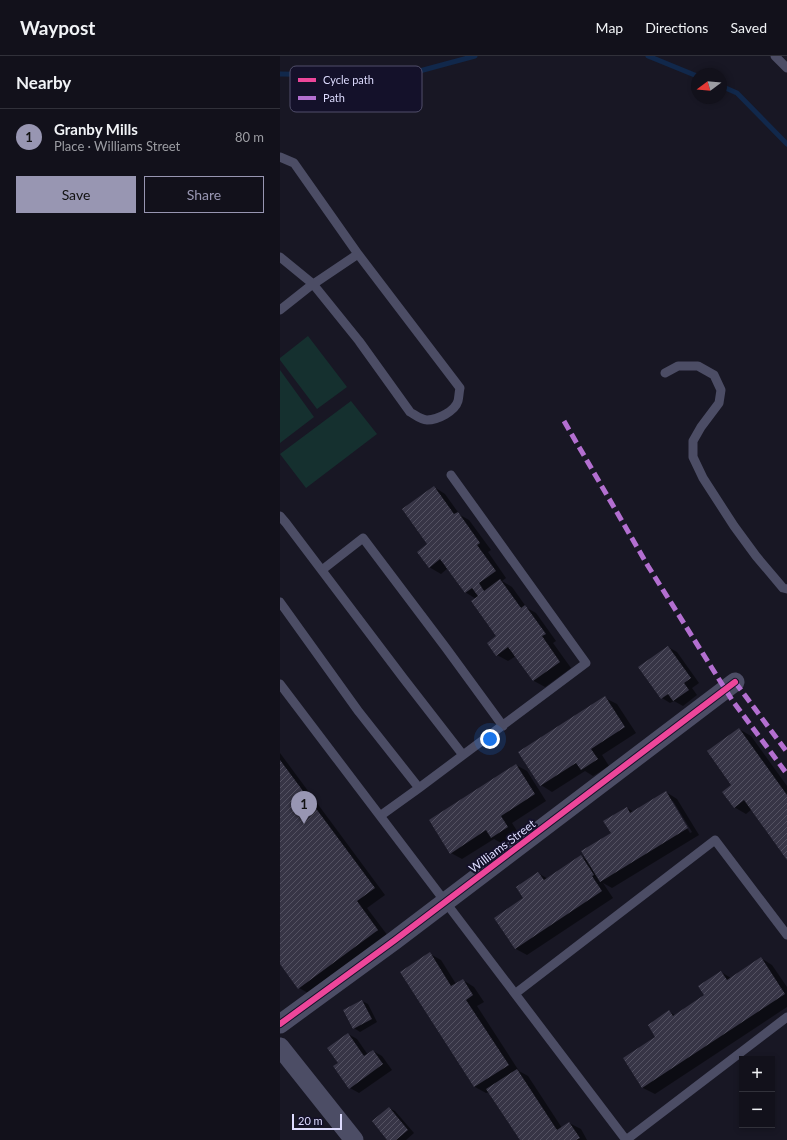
<!DOCTYPE html>
<meta charset="utf-8">
<style>
:root{--surface:#12111b;--page:#1b1a24;--text:#f1f3f6;--muted:#9c9da3;--line:#31313a;--accent:#9896b2}
body{margin:0;font-family:Lato,sans-serif;background:var(--page);color:var(--text)}
.controls{position:absolute;right:12px;bottom:12px;display:grid;overflow:hidden;border-radius:0px;box-shadow:0 2px 6px #0003}
.controls button{width:36px;height:36px;display:grid;place-items:center;padding:0;border:0;border-bottom:1px solid var(--line);background:var(--surface);color:var(--text);font:20px sans-serif}
.compass{position:absolute;left:411px;top:12px;width:36px;height:36px;border-radius:50%;background:var(--surface);box-shadow:0 2px 6px #0003;rotate:254deg}
.scale{position:absolute;left:12px;bottom:10px;width:50px;box-sizing:border-box;padding-left:4px;border:2px solid #dddbfe;border-top:0;font-size:11px;line-height:14px;white-space:nowrap;color:#dddbfe;-webkit-text-stroke:3px #14112a;paint-order:stroke}
.you{position:absolute;left:210px;top:683px;width:14px;height:14px;margin:-10px;border:3px solid #fff;border-radius:50%;background:#1a73e8;box-shadow:0 0 0 6px #1a73e833}
.badge{display:grid;place-items:center;width:26px;height:26px;border-radius:50%;background:var(--accent);color:#111;font-size:13px;font-weight:700}
.pin{position:absolute;translate:-50% -33px;filter:drop-shadow(0 1px 2px #0008)}
.pin::after{content:'';position:absolute;top:21px;width:14px;height:12px;background:inherit;clip-path:polygon(0 0,100% 0,50% 100%)}
.list{margin:0;padding:0;list-style:none}
h2{display:flex;justify-content:space-between;align-items:center;height:52px;margin:0;padding:0 16px;font-size:17px}
h2 small{font-size:13px;font-weight:400;color:var(--muted)}
.list li{display:grid;grid-template-columns:26px 1fr auto;gap:12px;align-items:center;box-sizing:border-box;height:56px;padding:0 16px;border-top:1px solid var(--line)}
.list b{display:block;font-size:15px;white-space:nowrap}
.list p{margin:0;font-size:13px;white-space:nowrap;color:var(--muted)}
.list em{font-size:13px;font-style:normal;color:var(--muted)}
.actions{display:flex;gap:8px;padding:12px 16px}
.actions a{flex:1;padding:9px 0;border:1px solid var(--accent);border-radius:0px;text-align:center;font-size:14px;color:var(--accent)}
.actions .main{background:var(--accent);color:#111}
.map{position:relative;flex:none;width:507px;height:1084px;overflow:hidden}
header{display:flex;align-items:center;gap:24px;box-sizing:border-box;height:56px;padding:0 20px;background:var(--surface);border-bottom:1px solid var(--line)}
header strong{font-size:19px}
nav{display:flex;gap:22px;margin-inline-start:auto;font-size:14px}
main{display:flex}
aside{flex:1;background:var(--surface)}
.map>svg:first-child{display:block}
.garden{fill:#15302f}
.shadow{fill:#0007;fill-rule:evenodd}
.lines{fill:none;stroke-linecap:round;stroke-linejoin:round}
.stream{stroke:#11284b;stroke-width:5}
.building{fill:url(#building-hatch)}
.lane{stroke:#4c4d65;stroke-width:9}
.street{stroke:#4c4d65;stroke-width:19}
.quiet{stroke:#b36fd0;stroke-width:5;stroke-dasharray:10 5;stroke-linecap:butt}
.cycleway-casing{stroke:#14112a;stroke-width:8}
.cycleway{stroke:#ed469a;stroke-width:6}
.labels{text-anchor:middle;dominant-baseline:central;stroke-width:4;stroke-linejoin:round;paint-order:stroke}
.street-label{font-size:12px;fill:#dddbfe;stroke:#14112a}
.key{fill:#14112a;stroke:#504e6a;stroke-width:1}
.key-label{font-size:11px;fill:#dddbfe}
</style>
<header>
<strong>Waypost</strong>
<nav><a>Map</a><a>Directions</a><a>Saved</a></nav>
</header>
<main>
<aside>
<h2>Nearby<small></small></h2>
<ul class="list">
<li><span class="badge">1</span><div><b>Granby Mills</b><p>Place · Williams Street</p></div><em>80 m</em></li>
</ul>
<div class="actions"><a class="main">Save</a><a>Share</a></div>
</aside>
<div class="map">
<svg width="507" height="1084" viewBox="0 0 507 1084">
<defs>
<pattern id="building-hatch" width="6" height="6" patternUnits="userSpaceOnUse"><rect width="6" height="6" fill="#373546"/><path d="M-1 1l2-2M0 6l6-6M5 7l2-2" fill="none" stroke="#545262"/></pattern>
</defs>
<rect width="100%" height="100%" fill="#181724"/>
<!-- garden -->
<path class="garden" d="M28,280L67,331L37,353L0,304V302Z
M0,314L34,361L0,387Z
M71,345L97,378L26,432L0,398Z"/>
<!-- shadow -->
<path class="shadow" d="M154,431L165,438L180,459L189,464L211,494L208,496L226,522L222,525L232,531L247,552L256,557L276,585L273,587L291,612L265,631L254,625L236,600L228,605L217,599V580L196,543L185,536L168,512L161,518L149,511L148,489Z
M388,591L397,596L419,627L412,632L417,639L403,650L394,645L390,647L382,642Z
M325,642L337,648L356,677L322,699L329,710L313,720L305,715L272,736L261,729Z
M459,673L471,680L507,730V803L472,753L466,758L454,751L452,730Z
M0,697L105,839L87,852L108,880L30,938L19,932L0,906Z
M236,709L247,715L266,745L232,767L239,778L223,788L214,783L182,803L171,797Z
M386,736L397,743L419,779L332,832L323,827L333,842L247,899L236,893L215,862L244,842L258,817L268,823L301,800L308,805L332,777L347,752L354,756ZM391,745H393L412,776L410,777Z
M150,898L161,904L176,928L183,924L194,931L204,946L197,950L239,1015L248,1020L282,1072L289,1067L301,1073L307,1084H241L209,1036L206,1037L195,1031L121,916Z
M481,902L492,909L507,931V951L375,1038L363,1032L344,1003L377,981L389,956L395,959L425,939L441,916L451,922Z
M82,945L88,948L97,966L80,976L74,972Z
M68,978L77,983L88,999L93,995L102,1000L112,1014L79,1037L70,1032Z
M109,1052L115,1055L134,1077L126,1084H109Z"/>
<g class="lines">
<!-- stream -->
<path class="stream" d="M368,0L417,20
M0,18L121,20L195,0
M441,30L457,37L507,88"/>
</g>
<!-- building -->
<path class="building" d="M154,430L174,458L178,456L200,487L197,489L216,515L199,527L204,535L220,523L241,552L245,549L266,578L262,580L280,606L253,625L228,591L216,600L207,587L216,580L191,545L198,540L192,532L185,537L160,503L149,512L137,496L147,488L122,453Z
M388,590L411,622L404,627L409,634L393,645L388,638L381,643L358,611Z
M325,640L345,671L311,693L318,703L301,714L296,707L260,730L238,696Z
M459,672L507,739V804L464,744L454,752L442,736L451,729L427,695Z
M0,704L95,832L77,845L98,874L18,933L0,908Z
M236,708L255,738L221,760L228,771L211,782L206,774L170,798L149,764Z
M386,735L408,772L320,826L301,795L331,777L323,765L347,751L350,757Z
M301,799L314,819L312,820L322,835L235,893L214,862L243,842L236,831L258,816L264,824Z
M150,896L171,930L183,923L193,939L186,944L229,1009L194,1031L120,916Z
M481,901L505,938L362,1032L343,1002L375,981L368,969L389,954L393,960L424,939L418,930L441,915L447,924Z
M82,944L92,963L73,973L63,954Z
M68,977L84,1000L93,994L103,1008L69,1033L53,1010L58,1007L47,992Z
M237,1013L277,1074L289,1066L300,1082L296,1084H240L206,1033Z
M109,1051L128,1074L116,1084H107L92,1065Z"/>
<g class="lines">
<!-- lane -->
<path class="lane" d="M495,0L507,12
M0,101L14,107L78,198L29,231L0,254
M0,201L33,228L79,285L130,356C135,359 141,364 147,364C158,364 175,355 178,345C179,341 179,336 180,332L78,198
M385,317L398,310H418L434,319L441,334L439,347L421,371L413,385V401L423,422L454,470L476,500L503,532L507,533
M0,460L6,467L124,623L183,699
M42,514L83,482L166,592L223,670
M0,546L79,656L139,732
M0,628C115,780 231,931 346,1084
M100,760L139,732L306,607L171,419
M236,937L435,784L507,879
M346,1084L507,961"/>
<!-- street -->
<path class="street" d="M0,968L115,884L455,626
M0,991L74,1084"/>
<!-- quiet -->
<path class="quiet" d="M284,365L368,510L452,644L507,718
M455,626L507,696"/>
<!-- cycleway casing -->
<g class="cycleway-casing">
<path id="cycleway" d="M0,968L115,884L455,626"/>
</g>
<!-- cycleway -->
<use href="#cycleway" class="cycleway"/>
</g>
<g class="labels">
<!-- street labels -->
<g class="street-label">
<text transform="translate(222 790) rotate(-37)">Williams Street</text>
</g>
</g>
<!-- legend -->
<rect x="10" y="10" width="132" height="46" rx="6" class="key"/>
<rect x="18" y="22" width="18" height="4" fill="#ed469a"/>
<rect x="18" y="40" width="18" height="4" fill="#b36fd0"/>
<g class="key-label">
<text x="43" y="28">Cycle path</text>
<text x="43" y="46">Path</text>
</g>
</svg>
<div class="controls">
<button>+</button>
<button>−</button>
</div>
<svg class="compass" viewBox="-18 -18 36 36"><path d="M0-13l5 13h-10z" fill="#e53935"/><path d="M0 13l5-13h-10z" fill="#9c9da3"/></svg>
<div class="scale">20 m</div>
<div class="you"></div>
<div class="pin badge" style="left:24px;top:768px">1</div>
</div>
</main>
